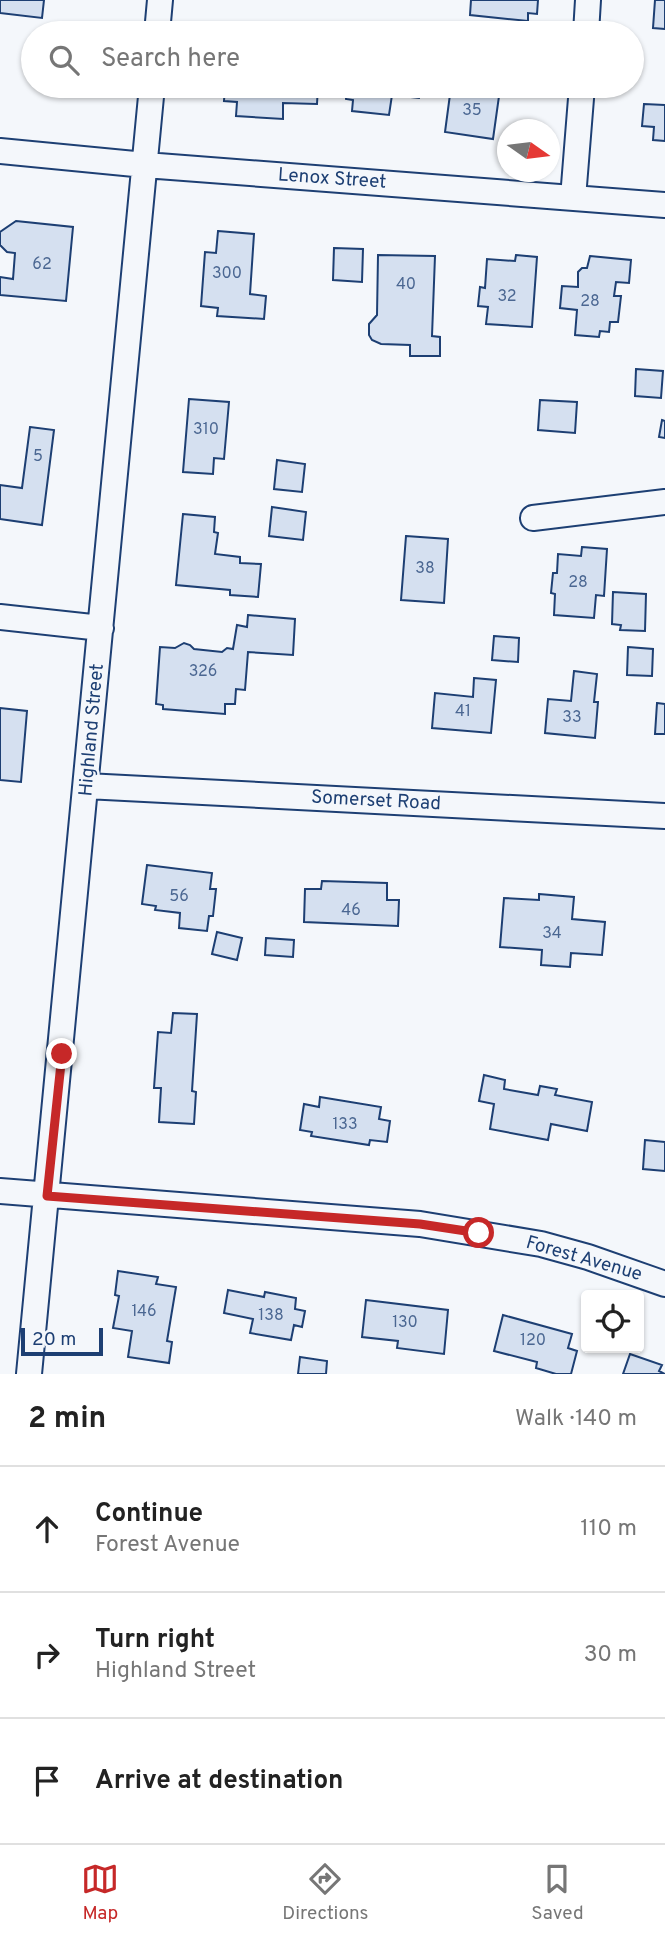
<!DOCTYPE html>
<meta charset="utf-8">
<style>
:root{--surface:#fff;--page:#f2f2f2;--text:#222;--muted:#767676;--line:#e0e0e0;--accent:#c62828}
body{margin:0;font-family:Overpass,sans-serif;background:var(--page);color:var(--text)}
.controls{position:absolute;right:21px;bottom:21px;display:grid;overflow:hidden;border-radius:7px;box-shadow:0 2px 5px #0004}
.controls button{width:63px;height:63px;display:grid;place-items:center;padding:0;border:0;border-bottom:2px solid var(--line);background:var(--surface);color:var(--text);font:35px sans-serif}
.compass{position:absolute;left:497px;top:119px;width:63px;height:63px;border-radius:50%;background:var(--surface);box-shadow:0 2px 5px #0004;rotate:104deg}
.scale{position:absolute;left:21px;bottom:18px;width:82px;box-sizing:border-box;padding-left:7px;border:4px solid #1d3f73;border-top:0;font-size:19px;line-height:24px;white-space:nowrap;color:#1d3f73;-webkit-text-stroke:5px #f4f7fb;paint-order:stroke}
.stop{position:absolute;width:21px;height:21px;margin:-16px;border:5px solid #c62828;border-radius:50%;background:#fff}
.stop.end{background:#c62828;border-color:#fff;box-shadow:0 2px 7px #0008}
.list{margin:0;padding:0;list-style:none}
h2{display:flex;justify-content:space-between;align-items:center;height:91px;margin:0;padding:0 28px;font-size:30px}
h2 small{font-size:23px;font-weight:400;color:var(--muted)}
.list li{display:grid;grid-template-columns:46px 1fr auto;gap:21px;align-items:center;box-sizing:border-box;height:126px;padding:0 28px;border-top:2px solid var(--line)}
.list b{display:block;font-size:26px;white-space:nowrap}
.list p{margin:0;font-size:23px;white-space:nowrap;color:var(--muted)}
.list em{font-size:23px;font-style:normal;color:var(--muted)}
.icon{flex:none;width:38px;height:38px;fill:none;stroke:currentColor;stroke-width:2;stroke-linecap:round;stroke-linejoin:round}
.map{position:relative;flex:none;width:665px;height:1374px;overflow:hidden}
.search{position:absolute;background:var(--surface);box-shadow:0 2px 5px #0004;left:21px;right:21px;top:21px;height:77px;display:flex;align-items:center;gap:18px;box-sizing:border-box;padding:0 24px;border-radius:38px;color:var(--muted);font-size:26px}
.sheet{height:469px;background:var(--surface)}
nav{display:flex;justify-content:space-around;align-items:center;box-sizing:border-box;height:98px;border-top:2px solid var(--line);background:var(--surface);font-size:19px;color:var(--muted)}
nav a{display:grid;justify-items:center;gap:4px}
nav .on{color:var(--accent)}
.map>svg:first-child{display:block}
.building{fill:#d5e0f0;stroke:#1d3f73;stroke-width:2}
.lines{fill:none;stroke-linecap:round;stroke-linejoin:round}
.minor-casing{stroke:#1d3f73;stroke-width:28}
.minor{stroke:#f4f7fb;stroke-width:24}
.route{stroke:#c62828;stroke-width:9}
.labels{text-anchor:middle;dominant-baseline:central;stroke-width:5;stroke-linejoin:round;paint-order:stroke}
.number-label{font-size:16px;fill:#4b6792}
.street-label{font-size:19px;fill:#1d3f73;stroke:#f4f7fb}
</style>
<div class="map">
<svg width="665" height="1374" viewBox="0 0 665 1374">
<rect width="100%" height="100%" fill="#f4f7fb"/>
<!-- building -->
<path class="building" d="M0,0H44L42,18L0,13Z
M471,0H538L537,14L528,13V21L470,15Z
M655,0H665V29L653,28Z
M225,86H318L317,104L283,103V119L236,116L237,102L224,101Z
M347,86H421L419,98L392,95L389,115L352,111L353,100L346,99Z
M459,86H478V89L488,90L489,86H505V89H500L493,139L445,132L451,87Z
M644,104L665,105V141L653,140L654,127L642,126Z
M16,221L73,227L66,301L0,295V277L13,279L15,253L7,252L0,245V232Z
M218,231L254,234L250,294L266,296L264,319L217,316L218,308L201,306L205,252L216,253Z
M334,248L363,249L362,282L333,280Z
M378,255L435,256L432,336L440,337V356H410V345L381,344L372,340L369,335V324L377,315Z
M516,255L537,257L532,327L486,324L488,307L478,306L480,287L485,288L487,259L515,261Z
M590,256L631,260L629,283L616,282L614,296H621L618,322H610L609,332L600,331L599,337L575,335L577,310L560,308L562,286L578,287V272L582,268H587Z
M636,369L663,371L661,398L635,396Z
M189,399L229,402L224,459L214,458L213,474L183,472Z
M540,400L577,402L575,433L538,430Z
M662,420L665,421V438L659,437Z
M30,427L54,430L42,525L0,519V485L22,488Z
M277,460L305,464L302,492L274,489Z
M272,507L306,512L303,540L269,536Z
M183,514L215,517L214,532L218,533L215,554L240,557V563L261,564L258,597L230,595V590L176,585Z
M406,536L448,539L444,603L401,600Z
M582,547L607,549L604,596L596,595L594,618L554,615L555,594L551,593L553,573H557L558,554L581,556Z
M613,592L646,594L645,631L620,630L621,625L612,624Z
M248,615L295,619L293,655L248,652L245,690L236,689L235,704H225V714L163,709V705L156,704L160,647L175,648L184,643L190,645L194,649L222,652L227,648L233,649L237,625L247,627Z
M494,636L519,638L518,662L492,660Z
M628,647L653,649L652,676L627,675Z
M574,671L597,674L594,702H598L595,738L545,733L548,699L571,701Z
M474,678L496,680L491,733L432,728L435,693L473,697Z
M657,703L665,704V734H655Z
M0,708L27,711L21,782L0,780Z
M147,865L212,873L210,889H216L213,916H209L207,931L179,928L180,913L155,910L156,906L142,904Z
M322,881L387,883V900H399L398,926L304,922L305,889H321Z
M539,894L574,897L572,919L605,922L602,955L571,953L570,967L541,965L542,950L500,947L504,898L539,900Z
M217,932L242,938L237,960L212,954Z
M266,938L294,940L293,957L265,955Z
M173,1013L197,1014L192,1091L196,1092L194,1124L159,1122L161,1088H154L158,1032L171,1033Z
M484,1075L505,1080L504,1089L538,1095L540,1086L557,1089L555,1095L592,1102L587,1131L551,1124L548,1140L490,1129L494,1104L479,1101Z
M320,1097L381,1107L379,1119L390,1121L387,1142L370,1140L369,1145L311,1136L312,1132L300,1130L304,1104L319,1107Z
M645,1140L665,1142V1171L643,1169Z
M118,1271L158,1277L156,1284L176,1287L167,1341L172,1342L169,1363L128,1357L132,1331L113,1328L119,1296L115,1295Z
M228,1290L264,1297L265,1292L296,1298L295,1309L305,1311L302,1327L294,1325L291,1340L250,1333L253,1319L224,1313Z
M366,1300L448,1310L444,1354L397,1348L398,1341L362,1337Z
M503,1315L572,1334L568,1348L577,1351L571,1374H556L536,1368L537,1362L494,1351Z
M630,1354L662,1365L659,1371L665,1374H623Z
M300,1357L327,1361L326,1374H298Z"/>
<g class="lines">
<!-- minor casing -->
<g class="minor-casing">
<path id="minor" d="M157,33L160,0
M586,33L588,0
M0,151L145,165L665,205
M573,198L582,86
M533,518L665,502
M0,617L101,628
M86,786L665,816
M0,1191L420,1224L541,1244L588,1257L665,1284
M29,1374L152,86"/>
</g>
<!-- minor -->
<use href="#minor" class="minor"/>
</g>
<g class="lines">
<!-- route -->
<path class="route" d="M62,1054L47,1196L420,1224L479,1233"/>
</g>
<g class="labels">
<!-- number labels -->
<g class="number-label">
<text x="472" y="111">35</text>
<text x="42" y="265">62</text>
<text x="227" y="274">300</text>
<text x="406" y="285">40</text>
<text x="507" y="297">32</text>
<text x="590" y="302">28</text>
<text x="206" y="430">310</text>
<text x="38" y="457">5</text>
<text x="425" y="569">38</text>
<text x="578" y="583">28</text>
<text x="203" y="672">326</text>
<text x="463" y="712">41</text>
<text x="572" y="718">33</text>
<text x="179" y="897">56</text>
<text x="351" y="911">46</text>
<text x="552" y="934">34</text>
<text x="345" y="1125">133</text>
<text x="144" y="1312">146</text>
<text x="271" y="1316">138</text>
<text x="405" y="1323">130</text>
<text x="533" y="1341">120</text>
</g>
<!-- street labels -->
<g class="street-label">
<text transform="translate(332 179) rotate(4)">Lenox Street</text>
<text transform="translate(92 730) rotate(-85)">Highland Street</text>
<text transform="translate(376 801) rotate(3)">Somerset Road</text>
<text transform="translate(584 1259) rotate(16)">Forest Avenue</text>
</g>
</g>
</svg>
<div class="controls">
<button><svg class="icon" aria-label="locate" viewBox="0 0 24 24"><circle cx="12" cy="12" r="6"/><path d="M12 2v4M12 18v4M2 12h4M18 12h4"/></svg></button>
</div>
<svg class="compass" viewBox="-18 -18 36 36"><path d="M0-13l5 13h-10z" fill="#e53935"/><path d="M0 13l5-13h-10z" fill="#767676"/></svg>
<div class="scale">20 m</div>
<div class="stop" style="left:479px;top:1233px"></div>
<div class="stop end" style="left:62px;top:1054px"></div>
<div class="search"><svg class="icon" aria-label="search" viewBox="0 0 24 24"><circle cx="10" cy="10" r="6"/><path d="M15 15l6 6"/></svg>Search here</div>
</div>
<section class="sheet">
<h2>2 min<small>Walk · 140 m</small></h2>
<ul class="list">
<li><svg class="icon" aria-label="ahead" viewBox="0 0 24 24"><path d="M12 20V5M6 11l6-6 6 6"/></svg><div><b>Continue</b><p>Forest Avenue</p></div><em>110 m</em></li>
<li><svg class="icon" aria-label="right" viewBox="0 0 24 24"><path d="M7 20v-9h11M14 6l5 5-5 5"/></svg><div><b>Turn right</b><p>Highland Street</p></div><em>30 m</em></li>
<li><svg class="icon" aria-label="arrive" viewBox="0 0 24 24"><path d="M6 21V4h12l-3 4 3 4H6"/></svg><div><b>Arrive at destination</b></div></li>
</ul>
</section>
<nav>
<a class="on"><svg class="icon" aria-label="map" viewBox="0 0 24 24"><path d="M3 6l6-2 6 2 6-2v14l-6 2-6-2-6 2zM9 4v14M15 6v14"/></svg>Map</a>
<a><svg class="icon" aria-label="directions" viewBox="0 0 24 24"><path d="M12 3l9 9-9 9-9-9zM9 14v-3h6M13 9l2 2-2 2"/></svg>Directions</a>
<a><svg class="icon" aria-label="saved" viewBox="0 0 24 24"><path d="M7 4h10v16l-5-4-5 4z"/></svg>Saved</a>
</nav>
